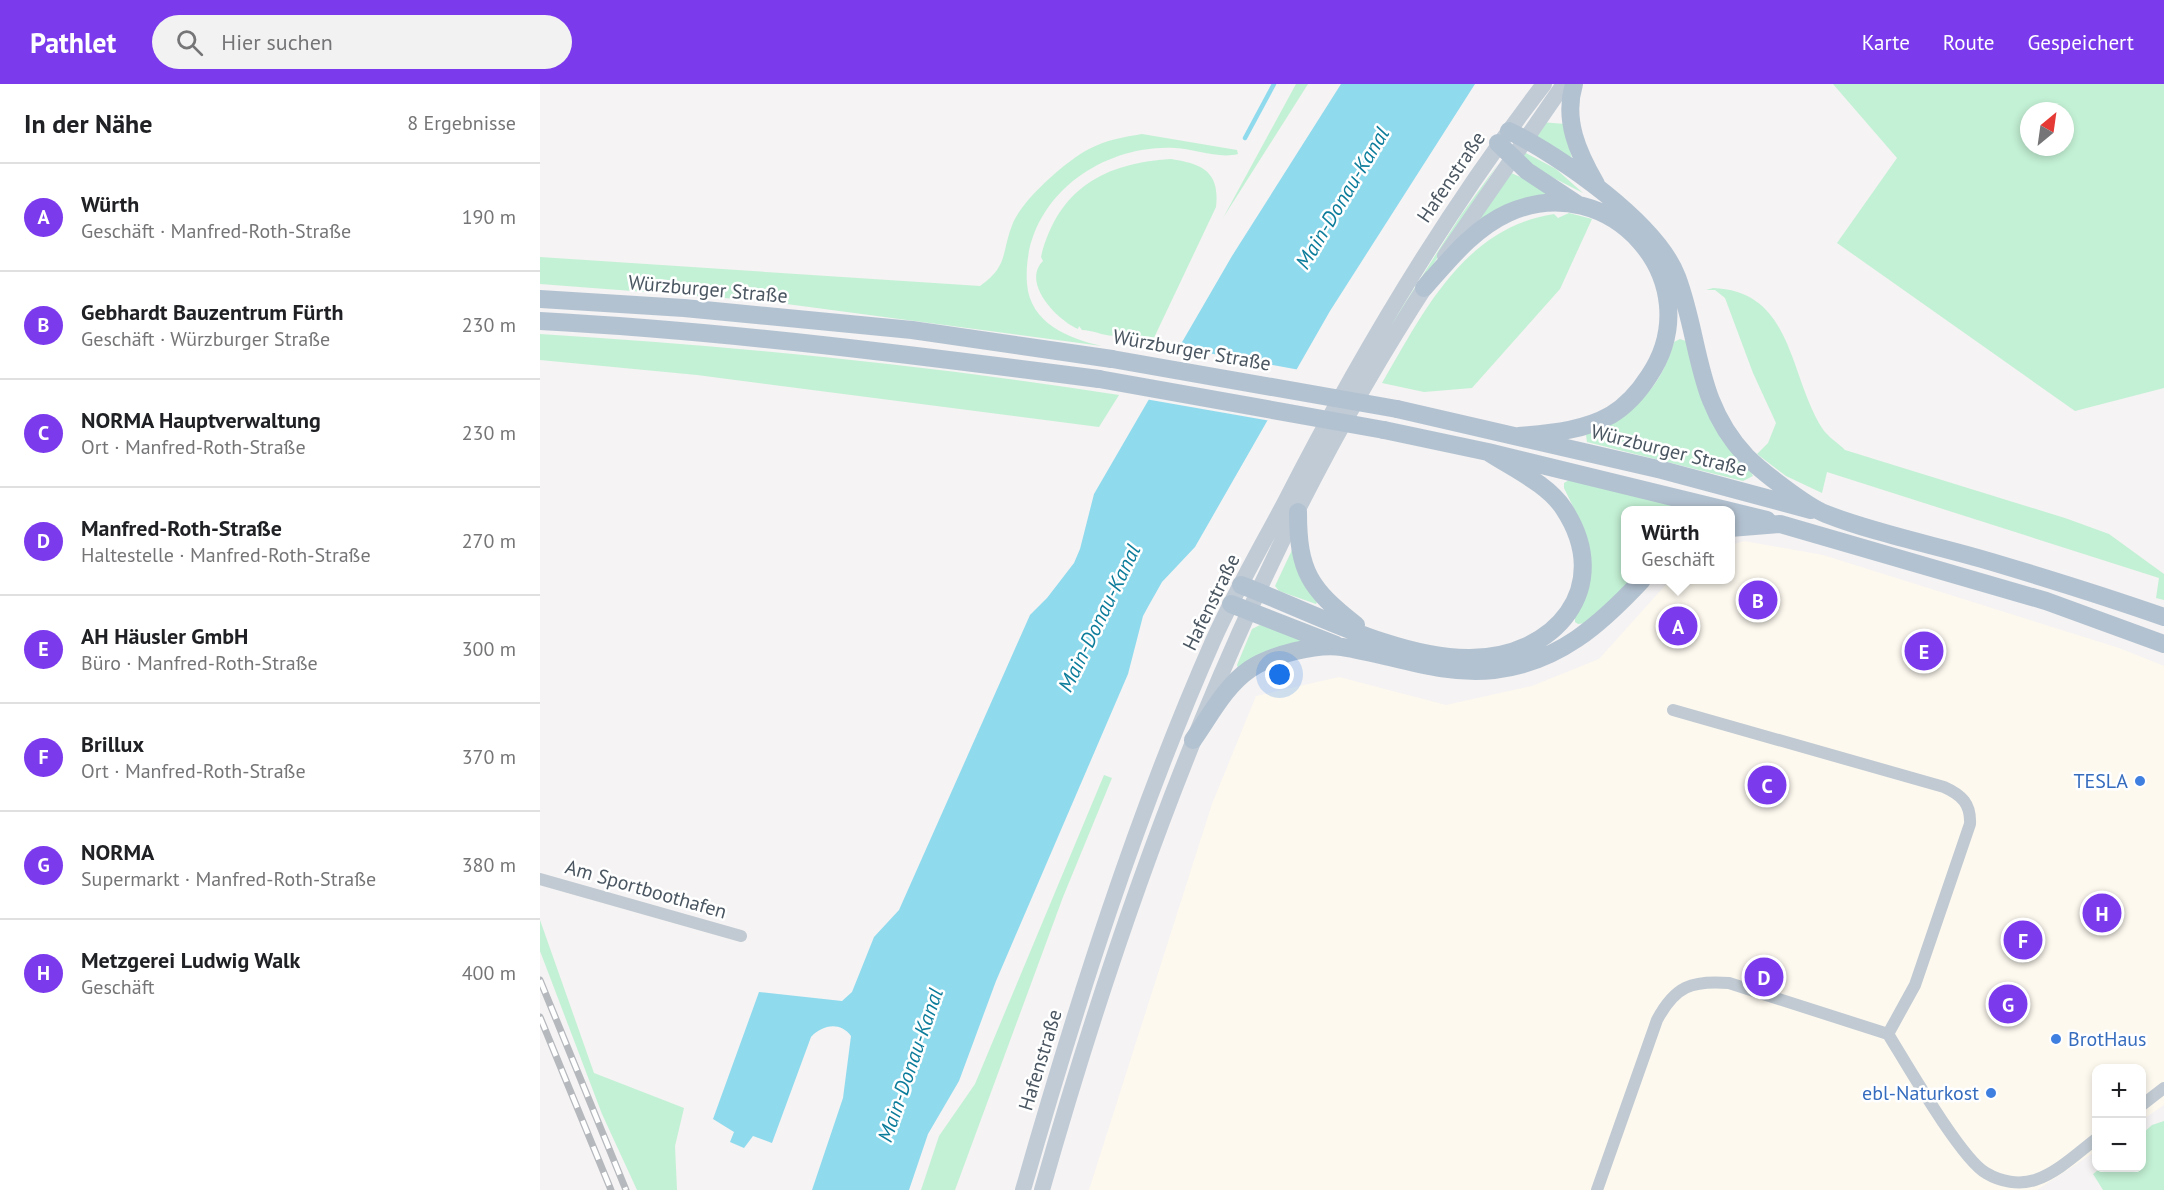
<!DOCTYPE html>
<html lang="de">
<meta charset="utf-8">
<style>
:root{--surface:#fff;--page:#f2f2f2;--text:#202124;--muted:#757577;--line:#e0e0e0;--accent:#7c3aed}
body{margin:0;font-family:"PT Sans",sans-serif;background:var(--page);color:var(--text)}
.controls{position:absolute;right:18px;bottom:18px;display:grid;overflow:hidden;border-radius:12px;box-shadow:0 3px 9px #0003}
.controls button{width:54px;height:54px;display:grid;place-items:center;padding:0;border:0;border-bottom:2px solid var(--line);background:var(--surface);color:var(--text);font:30px sans-serif}
.compass{position:absolute;left:1480px;top:18px;width:54px;height:54px;border-radius:50%;background:var(--surface);box-shadow:0 3px 9px #0003;rotate:29deg}
.you{position:absolute;left:740px;top:591px;width:21px;height:21px;margin:-15px;border:4px solid #fff;border-radius:50%;background:#1a73e8;box-shadow:0 0 0 9px #1a73e833}
.badge{display:grid;place-items:center;width:39px;height:39px;border-radius:50%;background:var(--accent);color:#fff;font-size:20px;font-weight:700}
.pin{position:absolute;translate:-50% -50%;border:3px solid #fff;box-shadow:0 2px 6px #0006}
.popup{position:absolute;left:1081px;top:422px;width:114px;height:78px;box-sizing:border-box;display:grid;place-content:center;border-radius:12px;background:var(--surface);filter:drop-shadow(0 2px 4px #0005);font-size:20px;white-space:nowrap;color:var(--muted)}
.popup b{font-size:22px;color:var(--text)}
.popup::after{content:'';position:absolute;left:50%;top:100%;margin-left:-12px;border:12px solid transparent;border-top-color:var(--surface)}
.list{margin:0;padding:0;list-style:none}
h2{display:flex;justify-content:space-between;align-items:center;height:78px;margin:0;padding:0 24px;font-size:26px}
h2 small{font-size:20px;font-weight:400;color:var(--muted)}
.list li{display:grid;grid-template-columns:39px 1fr auto;gap:18px;align-items:center;box-sizing:border-box;height:108px;padding:0 24px;border-top:2px solid var(--line)}
.list b{display:block;font-size:22px;white-space:nowrap}
.list p{margin:0;font-size:20px;white-space:nowrap;color:var(--muted)}
.list em{font-size:20px;font-style:normal;color:var(--muted)}
.icon{flex:none;width:33px;height:33px;fill:none;stroke:currentColor;stroke-width:2;stroke-linecap:round;stroke-linejoin:round}
.map{position:relative;flex:none;width:1624px;height:1106px;overflow:hidden}
header{display:flex;align-items:center;gap:36px;box-sizing:border-box;height:84px;padding:0 30px;background:var(--accent);color:#fff}
header strong{font-size:28px}
nav{display:flex;gap:33px;margin-inline-start:auto;font-size:21px}
.search{width:420px;height:54px;background:var(--page);display:flex;align-items:center;gap:15px;box-sizing:border-box;padding:0 21px;border-radius:33px;color:var(--muted);font-size:22px}
main{display:flex}
aside{flex:1;background:var(--surface)}
.map>svg:first-child{display:block}
.commercial{fill:#fdf9ef}
.green{fill:#c3f1d5;fill-rule:evenodd}
.water{fill:#90daee}
.pier{fill:#f5f3f3}
.lines{fill:none;stroke-linecap:round;stroke-linejoin:round}
.stream{stroke:#90daee;stroke-width:4.5}
.minor{stroke:#c1cad2;stroke-width:12}
.secondary{stroke:#c1cbd6;stroke-width:16}
.primary{stroke:#b3c2d1;stroke-width:18}
.rail-casing{stroke:#b5b8bd;stroke-width:7}
.rail{stroke:#fff;stroke-width:4.5;stroke-dasharray:14;stroke-linecap:butt}
.primary-bridge{stroke:#b3c2d1;stroke-width:18}
.shop-dot{fill:#3f7fe0;stroke:#fff;stroke-width:2}
.labels{text-anchor:middle;dominant-baseline:central;stroke-width:5;stroke-linejoin:round;paint-order:stroke}
.street-label{font-size:20px;fill:#4a5661;stroke:#fff}
.shop-label{font-size:20px;fill:#366cbe;stroke:#fff;text-anchor:end}
.water-label{font-size:21px;font-style:italic;fill:#0c7c9b;stroke:#fff}
</style>
<header>
<strong>Pathlet</strong>
<div class="search"><svg class="icon" aria-label="search" viewBox="0 0 24 24"><circle cx="10" cy="10" r="6"/><path d="M15 15l6 6"/></svg>Hier suchen</div>
<nav><a>Karte</a><a>Route</a><a>Gespeichert</a></nav>
</header>
<main>
<aside>
<h2>In der Nähe<small>8 Ergebnisse</small></h2>
<ul class="list">
<li><span class="badge">A</span><div><b>Würth</b><p>Geschäft · Manfred-Roth-Straße</p></div><em>190 m</em></li>
<li><span class="badge">B</span><div><b>Gebhardt Bauzentrum Fürth</b><p>Geschäft · Würzburger Straße</p></div><em>230 m</em></li>
<li><span class="badge">C</span><div><b>NORMA Hauptverwaltung</b><p>Ort · Manfred-Roth-Straße</p></div><em>230 m</em></li>
<li><span class="badge">D</span><div><b>Manfred-Roth-Straße</b><p>Haltestelle · Manfred-Roth-Straße</p></div><em>270 m</em></li>
<li><span class="badge">E</span><div><b>AH Häusler GmbH</b><p>Büro · Manfred-Roth-Straße</p></div><em>300 m</em></li>
<li><span class="badge">F</span><div><b>Brillux</b><p>Ort · Manfred-Roth-Straße</p></div><em>370 m</em></li>
<li><span class="badge">G</span><div><b>NORMA</b><p>Supermarkt · Manfred-Roth-Straße</p></div><em>380 m</em></li>
<li><span class="badge">H</span><div><b>Metzgerei Ludwig Walk</b><p>Geschäft</p></div><em>400 m</em></li>
</ul>
</aside>
<div class="map">
<svg width="1624" height="1106" viewBox="0 0 1624 1106">
<rect width="100%" height="100%" fill="#f5f3f3"/>
<!-- commercial -->
<path class="commercial" d="M1204,457L1283,471L1579,564L1624,582V1021L1602,1036V984H1556V1067L1497,1106H549L672,720L716,612L799,593L906,621L992,602L1059,575L1130,496H1190L1191,461Z"/>
<!-- green -->
<path class="green" d="M756,0H768L683,134Z
M1293,0H1624V304L1535,327L1297,159L1357,74ZM1489,27H1525V63H1489Z
M1001,38L1025,40L1032,75L996,52Z
M602,50L697,66L698,70C678,75 656,65 635,64C558,60 481,118 487,200C490,239 529,255 562,262L224,217L0,200V173L440,202C469,182 461,168 473,139C483,115 526,77 549,65C566,56 584,53 602,50Z
M984,68L1016,85L1043,109L998,86L982,72Z
M631,75C663,80 680,88 676,123L612,258L578,251C567,254 554,246 542,246L539,242L538,245C517,236 481,199 503,177L501,173C518,105 564,79 631,75Z
M958,80L878,204L823,295L842,255L921,131Z
M969,88L1008,105L1010,110L942,136L940,134Z
M1029,129L1052,135L1020,205L932,304L884,308L842,299C884,227 924,144 1014,130L1018,134Z
M1173,204C1253,207 1248,289 1282,344C1287,352 1298,359 1305,366L1525,434L1569,450L1624,490V516L1616,514L1619,494L1287,388L1282,409L1246,392L1217,370L1228,359L1236,339L1213,289L1185,214L1175,206H1166Z
M0,250C194,262 387,281 579,311L559,343L157,291L0,276Z
M1140,255L1146,257L1213,392L1203,397L1047,358L1046,351L1049,348C1095,327 1119,308 1134,258Z
M1029,396L1156,426H1086V496H1094L1045,539L1038,540L1035,538V530L1045,447L1024,404V399Z
M752,466L777,518L776,520L739,507L735,502Z
M720,541L761,554L763,558L698,584L697,581L712,545Z
M564,691L572,694L523,813L415,1106H381L399,1052L435,1000Z
M0,836L54,989L144,1024L135,1062L137,1106H97L62,1030L0,867Z
M1624,1037V1106H1563L1553,1090L1561,1084H1602V1050L1612,1041Z"/>
<!-- water -->
<path class="water" d="M801,0H935L790,227L655,463L622,498L609,521L603,532L588,590L456,897L419,997L388,1050L369,1106H272L303,1014L311,952C300,937 282,941 271,953L232,1059L213,1052L204,1064L190,1058L194,1048L173,1035L219,908L302,917L312,908L334,853L359,826L490,531L507,514L534,479L540,465L554,410L692,172Z"/>
<!-- pier -->
<path class="pier" d="M636,263L760,286L731,337L605,315Z"/>
<g class="lines">
<!-- stream -->
<path class="stream" d="M705,54L734,0"/>
<!-- minor -->
<path class="minor" d="M1133,626L1404,703C1422,711 1431,720 1430,740L1375,901L1348,950
M0,795L201,852
M1348,950C1366,979 1421,1075 1446,1089C1461,1098 1479,1101 1495,1096C1517,1089 1539,1068 1556,1055
M1602,1021L1624,1004
M1057,1106L1117,936C1135,902 1152,896 1189,899L1348,950"/>
<!-- secondary -->
<path class="secondary" d="M905,172L1024,0
M483,1106C536,921 595,734 673,557C694,510 720,465 744,420C819,273 903,131 1004,0
M502,1106C591,792 711,468 891,194"/>
<!-- primary -->
<path class="primary" d="M1034,0C1023,36 1038,69 1056,100
M969,47C1019,71 1117,139 1137,193C1161,257 1155,318 1206,372C1221,387 1267,423 1286,430C1337,450 1399,462 1452,478C1509,495 1567,513 1624,533
M958,59L987,87L1037,120
M884,204C909,176 933,145 968,129C1070,83 1172,198 1109,292C1100,306 1086,322 1071,331C1043,347 1011,349 979,352
M0,215L144,224L372,246L572,275
M0,237C187,247 373,271 559,295
M857,325L1122,386L1271,426
M844,346L948,368L1227,436
M758,428C758,488 770,505 816,541
M1190,444L1240,440L1506,517L1624,560
M701,501C770,527 857,575 930,574C1015,574 1075,503 1024,425C1008,400 972,384 948,368
M691,520L796,561
M653,656C670,632 685,602 710,585C731,571 777,559 802,563C853,571 902,592 954,586C1018,579 1061,540 1102,496"/>
<!-- rail casing -->
<g class="rail-casing">
<path id="rail" d="M0,896L86,1106
M0,933L71,1106"/>
</g>
<!-- rail -->
<use href="#rail" class="rail"/>
<!-- primary-bridge -->
<path class="primary-bridge" d="M572,275L857,325
M559,295L844,346"/>
</g>
<!-- markers -->
<g class="shop-dot">
<circle cx="1600" cy="697" r="6"/>
<circle cx="1516" cy="955" r="6"/>
<circle cx="1451" cy="1009" r="6"/>
</g>
<g class="labels">
<!-- street labels -->
<g class="street-label">
<text transform="translate(911 93) rotate(-56)">Hafenstraße</text>
<text transform="translate(168 205) rotate(5)">Würzburger Straße</text>
<text transform="translate(652 266) rotate(10)">Würzburger Straße</text>
<text transform="translate(1129 366) rotate(14)">Würzburger Straße</text>
<text transform="translate(671 518) rotate(-64)">Hafenstraße</text>
<text transform="translate(106 805) rotate(16)">Am Sportboothafen</text>
<text transform="translate(500 976) rotate(-73)">Hafenstraße</text>
</g>
<!-- shop labels -->
<g class="shop-label">
<text x="1588" y="697">TESLA</text>
<text x="1528" y="955" text-anchor="start">BrotHaus</text>
<text x="1439" y="1009">ebl-Naturkost</text>
</g>
<!-- water labels -->
<g class="water-label">
<text transform="translate(802 114) rotate(-59)">Main-Donau-Kanal</text>
<text transform="translate(559 534) rotate(-64)">Main-Donau-Kanal</text>
<text transform="translate(370 981) rotate(-71)">Main-Donau-Kanal</text>
</g>
</g>
</svg>
<div class="controls">
<button>+</button>
<button>−</button>
</div>
<svg class="compass" viewBox="-18 -18 36 36"><path d="M0-13l5 13h-10z" fill="#e53935"/><path d="M0 13l5-13h-10z" fill="#757577"/></svg>
<div class="you"></div>
<div class="pin badge" style="left:1138px;top:542px">A</div>
<div class="popup"><b>Würth</b>Geschäft</div>
<div class="pin badge" style="left:1218px;top:516px">B</div>
<div class="pin badge" style="left:1227px;top:701px">C</div>
<div class="pin badge" style="left:1224px;top:893px">D</div>
<div class="pin badge" style="left:1384px;top:567px">E</div>
<div class="pin badge" style="left:1483px;top:856px">F</div>
<div class="pin badge" style="left:1468px;top:920px">G</div>
<div class="pin badge" style="left:1562px;top:829px">H</div>
</div>
</main>
